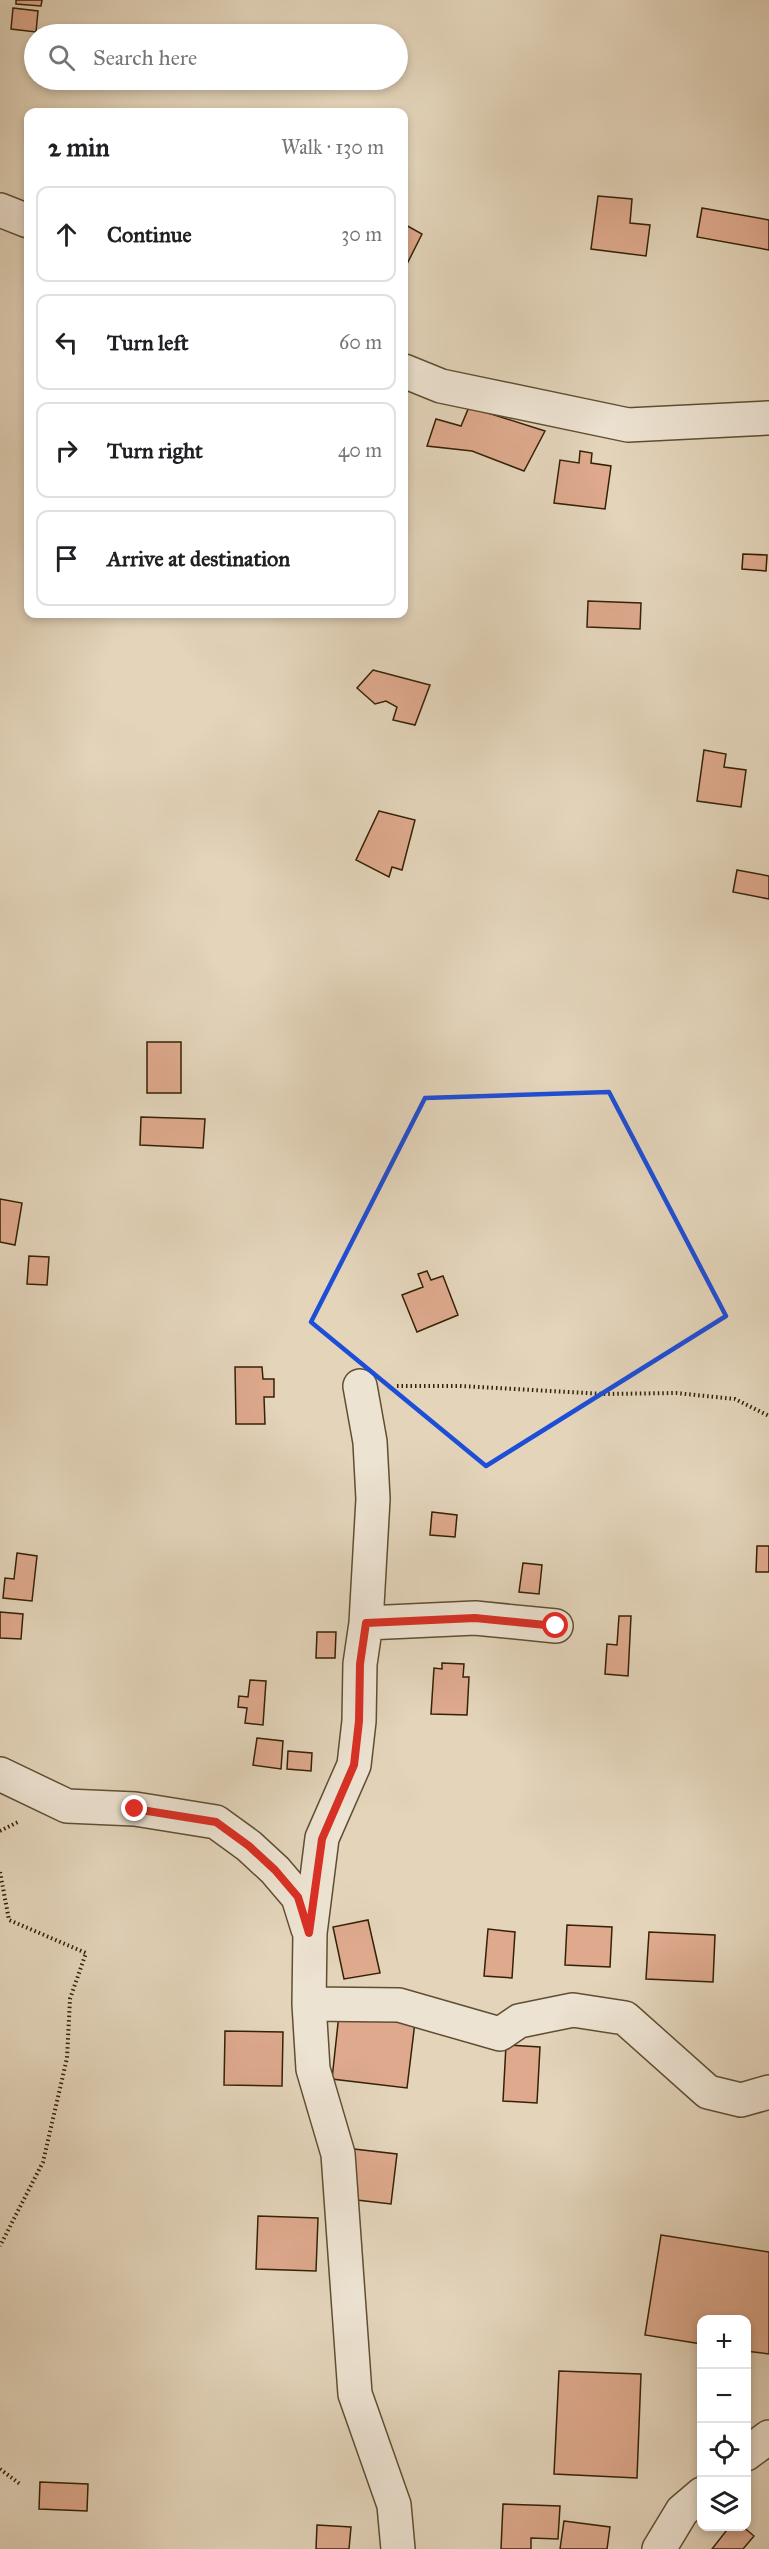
<!DOCTYPE html>
<meta charset="utf-8">
<style>
:root{--surface:#fff;--page:#f2f2f2;--text:#202124;--muted:#757577;--line:#e0e0e0}
body{margin:0;font-family:"IM FELL Great Primer",serif;background:var(--page);color:var(--text)}
.controls{position:absolute;right:18px;bottom:18px;display:grid;overflow:hidden;border-radius:12px;box-shadow:0 3px 9px #0003}
.controls button{width:54px;height:54px;display:grid;place-items:center;padding:0;border:0;border-bottom:2px solid var(--line);background:var(--surface);color:var(--text);font:30px sans-serif}
.stop{position:absolute;width:18px;height:18px;margin:-14px;border:4px solid #d93025;border-radius:50%;background:#fff}
.stop.end{background:#d93025;border-color:#fff;box-shadow:0 2px 6px #0008}
.list{margin:0;padding:0;list-style:none}
h2{display:flex;justify-content:space-between;align-items:center;height:78px;margin:0;padding:0 24px;font-size:26px}
h2 small{font-size:20px;font-weight:400;color:var(--muted)}
.list li{display:grid;grid-template-columns:39px 1fr auto;gap:18px;align-items:center;box-sizing:border-box;height:96px;margin:0 12px 12px;padding:0 12px;border:2px solid var(--line);border-radius:12px}
.list b{display:block;font-size:22px;white-space:nowrap}
.list em{font-size:20px;font-style:normal;color:var(--muted)}
.icon{flex:none;width:33px;height:33px;fill:none;stroke:currentColor;stroke-width:2;stroke-linecap:round;stroke-linejoin:round}
.map{position:relative;flex:none;width:769px;height:2549px;overflow:hidden}
.search{position:absolute;background:var(--surface);box-shadow:0 3px 9px #0003;left:24px;top:24px;width:384px;height:66px;display:flex;align-items:center;gap:15px;box-sizing:border-box;padding:0 21px;border-radius:33px;color:var(--muted);font-size:22px}
.panel{position:absolute;background:var(--surface);box-shadow:0 3px 9px #0003;left:24px;top:108px;width:384px;height:510px;border-radius:12px}
.map>svg:first-child{display:block}
.building{fill:#dea98d;stroke:#352205;stroke-width:1.5}
.lines{fill:none;stroke-linecap:round;stroke-linejoin:round}
.minor-casing{stroke:#604e32;stroke-width:36}
.path{stroke:#352205;stroke-width:4;stroke-dasharray:1.5 3;stroke-linecap:butt}
.minor{stroke:#ede3d2;stroke-width:33}
.route{stroke:#d93025;stroke-width:8}
.marked{fill:none;stroke:#1d4ed8;stroke-width:4.5;stroke-linejoin:round}
</style>
<div class="map">
<svg width="769" height="2549" viewBox="0 0 769 2549">
<rect width="100%" height="100%" fill="#e3d4ba"/>
<filter id="stains"><feTurbulence type="fractalNoise" baseFrequency=".00333" numOctaves="4"/><feColorMatrix values="0 0 0 0 .2 0 0 0 0 .09 0 0 0 0 .02 0 0 0 .5 -.17"/></filter>
<radialGradient id="worn" r=".72"><stop offset=".6" stop-color="#630" stop-opacity="0"/><stop offset="1" stop-color="#630" stop-opacity=".3"/></radialGradient>
<!-- building -->
<path class="building" d="M16,0H42L41,6L16,4Z
M13,8L38,11L36,32L11,29Z
M598,196L632,199L630,223L650,225L646,256L591,249Z
M702,208L769,220V250L697,237Z
M404,224L422,234L405,268H404Z
M469,407L545,431L524,471L472,451L427,446L436,419L461,426Z
M580,451L592,453L591,463L611,466L605,509L554,503L560,460L579,463Z
M743,554L767,555L766,571L742,569Z
M588,601L641,603L640,629L587,627Z
M373,670L430,685L415,725L393,720L397,707L386,701L375,704L357,688Z
M704,750L726,754L724,767L746,770L741,807L697,801Z
M379,811L415,820L402,870L392,867L389,877L356,860Z
M737,870L769,876V899L733,892Z
M147,1042H181V1093H147Z
M141,1117L205,1119L203,1148L140,1145Z
M0,1199L22,1203L15,1245L0,1242Z
M29,1256L49,1257L47,1285L27,1284Z
M427,1271L431,1280L443,1276L458,1315L417,1332L402,1295L423,1287L418,1274Z
M235,1367H262L263,1379H274V1397H264L265,1424H236Z
M432,1512L457,1515L455,1537L430,1535Z
M757,1546H769V1572H756Z
M17,1553L37,1556L32,1601L3,1598L5,1578L14,1579Z
M523,1563L542,1565L539,1594L519,1592Z
M0,1612L23,1614L21,1639L0,1638Z
M619,1616H631L628,1676L605,1674L607,1644L617,1645Z
M317,1632H336L335,1658H316Z
M442,1663L464,1664L463,1677H469L467,1715L431,1714L434,1668L442,1669Z
M250,1680L266,1681L263,1725L245,1723L247,1708L238,1707L239,1696L248,1697Z
M257,1738L283,1741L281,1769L253,1765Z
M288,1751L312,1753L311,1771L287,1769Z
M368,1920L380,1973L344,1979L333,1927Z
M567,1925L612,1927L610,1967L565,1965Z
M488,1929L515,1932L512,1978L484,1976Z
M649,1932L715,1935L713,1982L646,1979Z
M339,2014L415,2022L407,2088L332,2079Z
M225,2031L283,2032L282,2086L224,2085Z
M506,2045L540,2047L537,2103L503,2101Z
M354,2149L397,2154L391,2204L348,2199Z
M258,2216L318,2218L316,2271L256,2269Z
M661,2235L769,2252V2354L746,2351V2320H702V2344L645,2335Z
M559,2371L641,2374L637,2478L554,2474Z
M40,2482L88,2484L87,2511L39,2509Z
M503,2504L560,2506L558,2539L531,2538V2549H501Z
M564,2521L610,2527L607,2549H560Z
M317,2525L351,2527L349,2549H316Z
M730,2526H742L754,2536L743,2549H712Z"/>
<g class="lines">
<!-- minor casing -->
<g class="minor-casing">
<path id="minor" d="M0,210L28,221
M404,371L441,386L628,425L769,418
M360,1386L370,1442L373,1499L366,1623L360,1664L359,1721L354,1765L322,1838L310,1933L309,2004L313,2069L338,2154L355,2394L394,2505L398,2549
M366,1623L475,1618L556,1626
M0,1774L67,1806L135,1809L216,1822L249,1846L275,1870L298,1897L308,1929
M309,2004L399,2005L500,2034L519,2021L573,2010L625,2018L708,2092L741,2100L769,2092
M746,2454L769,2437
M659,2549L682,2511L702,2494"/>
</g>
<!-- path -->
<path class="path" d="M397,1386H460L604,1394L676,1393L735,1399L769,1416
M0,1831L18,1822
M0,1872L9,1920L86,1953L70,1999L67,2058L43,2162L0,2246
M0,2469L20,2484"/>
<!-- minor -->
<use href="#minor" class="minor"/>
</g>
<g class="lines">
<!-- route -->
<path class="route" d="M135,1809L216,1822L249,1846L275,1870L298,1897L309,1933L322,1839L354,1765L359,1721L360,1664L366,1623L475,1618L556,1626"/>
</g>
<!-- marked area -->
<path class="marked" d="M609,1092L726,1316L486,1466L311,1322L425,1098Z"/>
<rect width="100%" height="100%" filter="url(#stains)"/>
<rect width="100%" height="100%" fill="url(#worn)"/>
</svg>
<div class="controls">
<button>+</button>
<button>−</button>
<button><svg class="icon" aria-label="locate" viewBox="0 0 24 24"><circle cx="12" cy="12" r="6"/><path d="M12 2v4M12 18v4M2 12h4M18 12h4"/></svg></button>
<button><svg class="icon" aria-label="layers" viewBox="0 0 24 24"><path d="M12 4l9 5-9 5-9-5zM3 14l9 5 9-5"/></svg></button>
</div>
<div class="stop" style="left:556px;top:1626px"></div>
<div class="stop end" style="left:135px;top:1809px"></div>
<div class="search"><svg class="icon" aria-label="search" viewBox="0 0 24 24"><circle cx="10" cy="10" r="6"/><path d="M15 15l6 6"/></svg>Search here</div>
<section class="panel">
<h2>2 min<small>Walk · 130 m</small></h2>
<ul class="list">
<li><svg class="icon" aria-label="ahead" viewBox="0 0 24 24"><path d="M12 20V5M6 11l6-6 6 6"/></svg><div><b>Continue</b></div><em>30 m</em></li>
<li><svg class="icon" aria-label="left" viewBox="0 0 24 24"><path d="M17 20v-9H6M10 6l-5 5 5 5"/></svg><div><b>Turn left</b></div><em>60 m</em></li>
<li><svg class="icon" aria-label="right" viewBox="0 0 24 24"><path d="M7 20v-9h11M14 6l5 5-5 5"/></svg><div><b>Turn right</b></div><em>40 m</em></li>
<li><svg class="icon" aria-label="arrive" viewBox="0 0 24 24"><path d="M6 21V4h12l-3 4 3 4H6"/></svg><div><b>Arrive at destination</b></div></li>
</ul>
</section>
</div>
